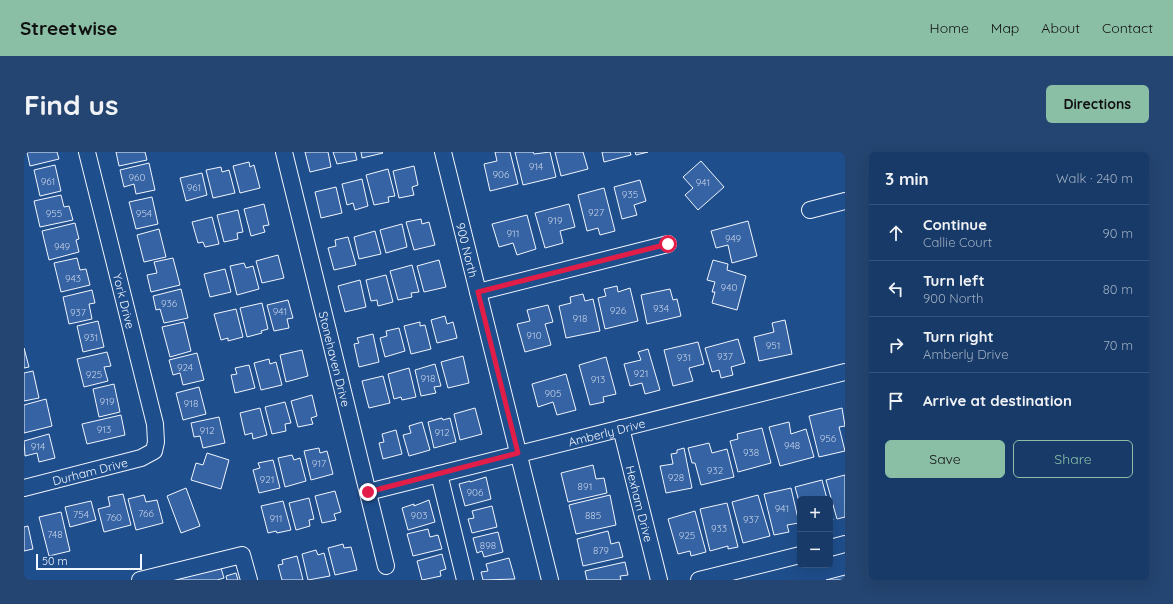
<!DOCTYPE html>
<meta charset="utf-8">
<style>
:root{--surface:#173a69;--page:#244571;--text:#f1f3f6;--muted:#9eadc0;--line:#36547d;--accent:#8abfa5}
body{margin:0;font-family:Quicksand,sans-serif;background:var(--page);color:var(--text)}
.controls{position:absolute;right:12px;bottom:12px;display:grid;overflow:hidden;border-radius:6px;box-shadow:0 4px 16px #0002}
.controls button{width:36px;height:36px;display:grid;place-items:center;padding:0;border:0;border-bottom:1px solid var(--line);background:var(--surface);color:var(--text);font:20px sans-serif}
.scale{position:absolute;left:12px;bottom:10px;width:106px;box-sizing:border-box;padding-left:4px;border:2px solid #f2f6ff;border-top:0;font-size:11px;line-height:14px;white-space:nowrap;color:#f2f6ff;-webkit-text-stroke:3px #1f4e8c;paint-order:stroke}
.stop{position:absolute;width:12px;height:12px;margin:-9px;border:3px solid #e11d48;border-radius:50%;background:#fff}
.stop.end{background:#e11d48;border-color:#fff;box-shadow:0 1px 4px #0008}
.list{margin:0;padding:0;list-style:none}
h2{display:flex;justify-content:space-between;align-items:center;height:52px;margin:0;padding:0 16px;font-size:17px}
h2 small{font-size:13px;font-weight:400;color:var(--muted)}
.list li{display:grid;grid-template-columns:26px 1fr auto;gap:12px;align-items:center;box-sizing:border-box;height:56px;padding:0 16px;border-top:1px solid var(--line)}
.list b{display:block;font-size:15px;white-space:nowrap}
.list p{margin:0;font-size:13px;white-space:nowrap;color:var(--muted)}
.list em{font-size:13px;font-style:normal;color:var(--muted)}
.actions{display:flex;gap:8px;padding:12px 16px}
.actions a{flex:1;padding:9px 0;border:1px solid var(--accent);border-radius:6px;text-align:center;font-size:14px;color:var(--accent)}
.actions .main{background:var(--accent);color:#111}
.icon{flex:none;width:22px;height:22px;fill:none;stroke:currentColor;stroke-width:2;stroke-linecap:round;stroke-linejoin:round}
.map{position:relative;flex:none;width:821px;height:428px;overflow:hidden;border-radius:6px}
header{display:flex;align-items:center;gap:24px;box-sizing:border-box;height:56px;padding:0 20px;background:var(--accent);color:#111}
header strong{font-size:19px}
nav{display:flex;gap:22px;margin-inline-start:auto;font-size:14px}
.intro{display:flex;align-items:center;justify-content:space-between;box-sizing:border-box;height:96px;padding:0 24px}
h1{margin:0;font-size:28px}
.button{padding:10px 18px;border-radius:6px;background:var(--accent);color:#111;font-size:14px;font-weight:700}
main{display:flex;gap:24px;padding:0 24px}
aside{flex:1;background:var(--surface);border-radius:6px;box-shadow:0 4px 16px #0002}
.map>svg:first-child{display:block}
.building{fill:#3563a3;stroke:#f2f6ff}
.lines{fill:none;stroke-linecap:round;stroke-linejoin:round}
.minor-casing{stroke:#f2f6ff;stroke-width:18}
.minor{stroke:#1f4e8c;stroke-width:16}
.route{stroke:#e11d48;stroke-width:5}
.labels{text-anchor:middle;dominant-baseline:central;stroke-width:3;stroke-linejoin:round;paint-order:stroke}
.number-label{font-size:10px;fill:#c3d1e8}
.street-label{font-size:12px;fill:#f2f6ff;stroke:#1f4e8c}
</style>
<header>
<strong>Streetwise</strong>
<nav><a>Home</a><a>Map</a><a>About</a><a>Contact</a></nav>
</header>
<div class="intro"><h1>Find us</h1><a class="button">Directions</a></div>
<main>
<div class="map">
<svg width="821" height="428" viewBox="0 0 821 428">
<rect width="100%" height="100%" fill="#1f4e8c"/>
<!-- building -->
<path class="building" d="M3,0H33L35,7L6,14Z
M92,0H121L123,8L95,14Z
M281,0H304L307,15L286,20Z
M309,0H331L333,8L313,12Z
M337,0H358L359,1L338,6Z
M471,0H486L494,32L466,39L460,12L473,9Z
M491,0H509L510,2L526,0L532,25L499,33Z
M531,0H559L564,17L537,24Z
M578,0H606L607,3L580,10Z
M611,0H624L612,3Z
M677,9L700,35L674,58L661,43L669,36L659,25Z
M225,10L226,15L230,13L236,36L216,41L209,14Z
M125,11L131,38L112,42L110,32L100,35L96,18Z
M31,13L37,39L16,44L10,18Z
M390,14L394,33L388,35L390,43L375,46L369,19Z
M197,15L198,20L205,18L211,41L189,46L182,18Z
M364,17L371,44L364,45L365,50L350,53L342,23Z
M178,21L183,43L162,49L156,26Z
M338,27L344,54L331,58L329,51L323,53L318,32Z
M616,28L622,49L610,53L613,63L598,67L590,35Z
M312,35L318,61L297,66L291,40Z
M580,36L591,79L576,83L574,76L563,79L554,43Z
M37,43L40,55L45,54L49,68L16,75L10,49Z
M128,45L134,72L112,77L105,50Z
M240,52L245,73L239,74L241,80L227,84L220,57Z
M545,52L551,75L536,79L539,91L521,96L511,61Z
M214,58L219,80L213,81L214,87L200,90L193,63Z
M503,63L512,97L493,103L489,91L475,95L468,72Z
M188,65L195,92L181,95L179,90L174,91L168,70Z
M397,67L398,72L405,70L411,93L390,98L382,70Z
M724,69L733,104L708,111L704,93L692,96L687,79Z
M51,71L55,87L52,88L55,100L25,108L18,79Z
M378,72L383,95L362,101L356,78Z
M135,77L142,105L120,110L113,83Z
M351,79L357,102L335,107L330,85Z
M324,85L332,113L310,118L304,96L312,94L311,88Z
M254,103L260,126L238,131L232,109Z
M53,106L56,118L62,117L66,133L37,140L30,111Z
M149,106L156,133L127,140L123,123L133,121L130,110Z
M415,108L422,135L400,140L393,114Z
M689,108L704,112L703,118L722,124L713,158L688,151L691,140H688L691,130L683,128Z
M220,111L222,116L229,114L235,137L213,143L206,114Z
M388,113L395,140L387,141L388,145L374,148L366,119Z
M201,117L207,140L186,145L180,122Z
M362,123L369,150L354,154L353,148L347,149L342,128Z
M336,128L342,155L321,160L314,134Z
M593,134L594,140L606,136L614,169L581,177L574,146L582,144L580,137Z
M157,137L164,166L140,171L136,157L132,158L129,144Z
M646,137L649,148L653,147L657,164L623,172L617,143Z
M68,138L71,151L65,152L68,167L45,172L39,145Z
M559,142L561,149L569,147L576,179L542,186L535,154L547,151L546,145Z
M264,148L269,166L263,167L265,176L250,179L243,153Z
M238,151L244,177L237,179L238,181L223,185L216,156Z
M524,153L529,170L521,172L527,193L501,200L493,172L506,169L503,158Z
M212,157L219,185L204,189V186L197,188L190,162Z
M421,164L423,172L429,170L433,186L413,191L407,168Z
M761,168L768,202L735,209L730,185L750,180L748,171Z
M74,169L80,195L59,200L53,174Z
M160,170L167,199L146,205L138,175Z
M396,170V174L401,173L407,197L387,202L380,174Z
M375,176L381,199L361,205L356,186L363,184L362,179Z
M349,182L355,210L335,215L330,192L335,191L333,186Z
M714,187L721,211L707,215L709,223L697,226L695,218L688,220L681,196Z
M674,190L680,212L665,216L669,229L649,234L640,198Z
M0,196L5,215L0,216Z
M624,197L636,238L621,242L618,231L606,234L600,212L617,208L614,200Z
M278,198L284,224L262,230L256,203Z
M83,200L87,214L80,215L84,229L60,235L53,207Z
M173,201L180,228L159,233L156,221L149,223L145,208Z
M439,204L445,231L424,236L417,210Z
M582,205L592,242L579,245L580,250L566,253L555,213Z
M245,207L246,212L252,210L258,233L237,238L230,211Z
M411,212L417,234L410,235L412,241L397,244L391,218Z
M225,213L231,236L211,241L207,223L213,222L211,216Z
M385,216L392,245L378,248L377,245L370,247L364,222Z
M9,219L15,246L0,249V221Z
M542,222L552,258L533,263L529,250L514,255L508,232Z
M359,224L366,251L345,256L338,229Z
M90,232L96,260L75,265L69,237Z
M175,235L182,262L159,268L152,241Z
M288,243L293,264L287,266L289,272L274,275L267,249Z
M22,247L28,274L0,281V253Z
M261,250L267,271L261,272L262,279L248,282L241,255Z
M236,256L243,283L229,287L228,281L221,283L216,261Z
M451,256L458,282L436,288L430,262Z
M818,256L821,274L815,275L821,299L795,305L785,264Z
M97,263L101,283L63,292L58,272Z
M195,265L201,291L179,296L176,284L170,285L167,271Z
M418,266L419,268L426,266L432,290L410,296L404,270Z
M398,270L406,298L385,304L379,283L387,281L385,274Z
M765,270L767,282L782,277L790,305L756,314L745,275Z
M738,276L747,311L714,320L706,289L714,287L713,282Z
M372,278L378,302L359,307L355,291L360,290L358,282Z
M25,282L31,306L15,310L13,301L1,304L0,289Z
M685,291L688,301L703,297L710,325L677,333L671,311H668L664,296Z
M295,296L296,301L303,299L309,322L287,328L280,299Z
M660,296L668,336L642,341L636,314L649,312L647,302L653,301V298Z
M183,301L205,308L197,337L167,328L172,311L179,313Z
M268,303L270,308L276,306L282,329L261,335L254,306Z
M249,308L256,336L235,341L229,318L236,316L234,311Z
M569,313L572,327L580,326L583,341L544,350L537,321Z
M821,323V365L813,367L802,328Z
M462,325L467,347L441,354L435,332L446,329V330Z
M798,328L803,347H776V353L771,335Z
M162,336L176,374L157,381L143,344Z
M767,336L775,371L763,373L765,380L750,383L740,342Z
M311,339L317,360L310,362L312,368L298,371L291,344Z
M99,342L107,373L80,380L74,357L86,354L84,345Z
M120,343L122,350L133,348L139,371L112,378L104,347Z
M586,343L592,373L552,382L545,353Z
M734,343L746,384L719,391L708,350Z
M285,346L290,367L285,368L286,374L272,378L265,351Z
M405,348L411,370L384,378L378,356L390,352V354Z
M67,349L72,368L46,375L41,355Z
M259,349L267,378L253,381L252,379L244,381L237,354Z
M703,351L714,395L704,397V394L686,399L676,357Z
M468,354L473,375L448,381L444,367L450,366L448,359Z
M806,357L809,368L806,369Z
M671,359L682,400L667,404L666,399L654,402L644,367Z
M37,360L46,399L25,404L15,365Z
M4,374L9,397L0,399V375Z
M404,377L406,385L414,383L418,397L389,404L383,382Z
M584,379L587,392L595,390L599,405L559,414L553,387Z
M474,380L479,400L460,405L458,399L453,401L449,386Z
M319,392L320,396L327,395L333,418L311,423L304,396Z
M292,398L294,403L300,401L306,424L284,428L278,402Z
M418,402L422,417L416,419L417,424L398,428L393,409Z
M273,404L279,428H258L254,413L259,412L258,408Z
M485,406L491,427L459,428L457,420L464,419L462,412Z
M601,410L604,423L596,424L597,428H563L561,419Z
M197,416L200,426L193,428H149Z
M212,421L214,428H203L202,424Z
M821,423V428H802Z"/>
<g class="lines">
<!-- minor casing -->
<g class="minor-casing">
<g id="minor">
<path id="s1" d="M260,0L362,414"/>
<path id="s2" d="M419,0L526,428"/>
<path d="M786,58L821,49"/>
<path d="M454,140L644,92"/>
<path id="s3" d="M597,276L635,428"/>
<path d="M415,322L441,428"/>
<path id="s4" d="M0,336L117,306L130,299L132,290L131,272L63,0"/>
<path id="s5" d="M344,340L821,220"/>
<path d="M806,396L821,392"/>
<path d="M116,428L218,403L225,428"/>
<path d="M675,428L776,403"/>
</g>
</g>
<!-- minor -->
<use href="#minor" class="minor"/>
</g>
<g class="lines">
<!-- route -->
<path class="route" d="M344,340L494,301L454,140L644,92"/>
</g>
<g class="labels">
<!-- number labels -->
<g class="number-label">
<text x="512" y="14">914</text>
<text x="477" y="22">906</text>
<text x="113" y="25">960</text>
<text x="24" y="29">961</text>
<text x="679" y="30">941</text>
<text x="170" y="35">961</text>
<text x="606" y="42">935</text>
<text x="572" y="60">927</text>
<text x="30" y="61">955</text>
<text x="120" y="61">954</text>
<text x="531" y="68">919</text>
<text x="489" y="81">911</text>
<text x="709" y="86">949</text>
<text x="38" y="94">949</text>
<text x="49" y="126">943</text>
<text x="705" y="135">940</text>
<text x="145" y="151">936</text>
<text x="637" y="156">934</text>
<text x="594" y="158">926</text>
<text x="256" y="159">941</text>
<text x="54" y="160">937</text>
<text x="556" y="166">918</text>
<text x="510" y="183">910</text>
<text x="67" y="185">931</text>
<text x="749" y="193">951</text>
<text x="701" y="204">937</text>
<text x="660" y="205">931</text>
<text x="161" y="215">924</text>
<text x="617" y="221">921</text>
<text x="70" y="222">925</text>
<text x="404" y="226">918</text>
<text x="574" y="227">913</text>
<text x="529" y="241">905</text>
<text x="83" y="249">919</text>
<text x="167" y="251">918</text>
<text x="80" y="277">913</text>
<text x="183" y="278">912</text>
<text x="418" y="280">912</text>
<text x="804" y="286">956</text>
<text x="768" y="293">948</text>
<text x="14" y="294">914</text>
<text x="727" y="300">938</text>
<text x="295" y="311">917</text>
<text x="691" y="318">932</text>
<text x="652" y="325">928</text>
<text x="243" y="327">921</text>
<text x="561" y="334">891</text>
<text x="451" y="340">906</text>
<text x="758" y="356">941</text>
<text x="122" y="361">766</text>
<text x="57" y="362">754</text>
<text x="395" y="363">903</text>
<text x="569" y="363">885</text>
<text x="90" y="365">760</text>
<text x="252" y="366">911</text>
<text x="727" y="367">937</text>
<text x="695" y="376">933</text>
<text x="31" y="382">748</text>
<text x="663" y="383">925</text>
<text x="464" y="393">898</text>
<text x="577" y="398">879</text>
</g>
<!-- street labels -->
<g class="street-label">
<text stroke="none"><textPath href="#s2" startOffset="101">900 North</textPath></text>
<text transform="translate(100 149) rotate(76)">York Drive</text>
<text stroke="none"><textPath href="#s1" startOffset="213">Stonehaven Drive</textPath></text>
<text stroke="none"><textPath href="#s5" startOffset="246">Amberly Drive</textPath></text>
<text stroke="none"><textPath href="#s4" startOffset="68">Durham Drive</textPath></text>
<text stroke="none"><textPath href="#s3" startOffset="78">Hexham Drive</textPath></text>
</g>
</g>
</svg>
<div class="controls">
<button>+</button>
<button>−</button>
</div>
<div class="scale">50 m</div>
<div class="stop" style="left:644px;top:92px"></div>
<div class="stop end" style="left:344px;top:340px"></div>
</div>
<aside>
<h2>3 min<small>Walk · 240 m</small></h2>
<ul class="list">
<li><svg class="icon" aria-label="ahead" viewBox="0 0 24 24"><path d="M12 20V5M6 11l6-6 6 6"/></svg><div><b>Continue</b><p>Callie Court</p></div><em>90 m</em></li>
<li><svg class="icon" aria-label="left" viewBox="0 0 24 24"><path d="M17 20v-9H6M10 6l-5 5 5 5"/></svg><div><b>Turn left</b><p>900 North</p></div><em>80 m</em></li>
<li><svg class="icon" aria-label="right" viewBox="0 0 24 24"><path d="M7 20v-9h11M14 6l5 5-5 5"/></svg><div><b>Turn right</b><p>Amberly Drive</p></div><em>70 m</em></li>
<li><svg class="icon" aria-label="arrive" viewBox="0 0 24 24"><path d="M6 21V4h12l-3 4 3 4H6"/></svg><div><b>Arrive at destination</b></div></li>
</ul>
<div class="actions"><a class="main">Save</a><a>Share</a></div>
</aside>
</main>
